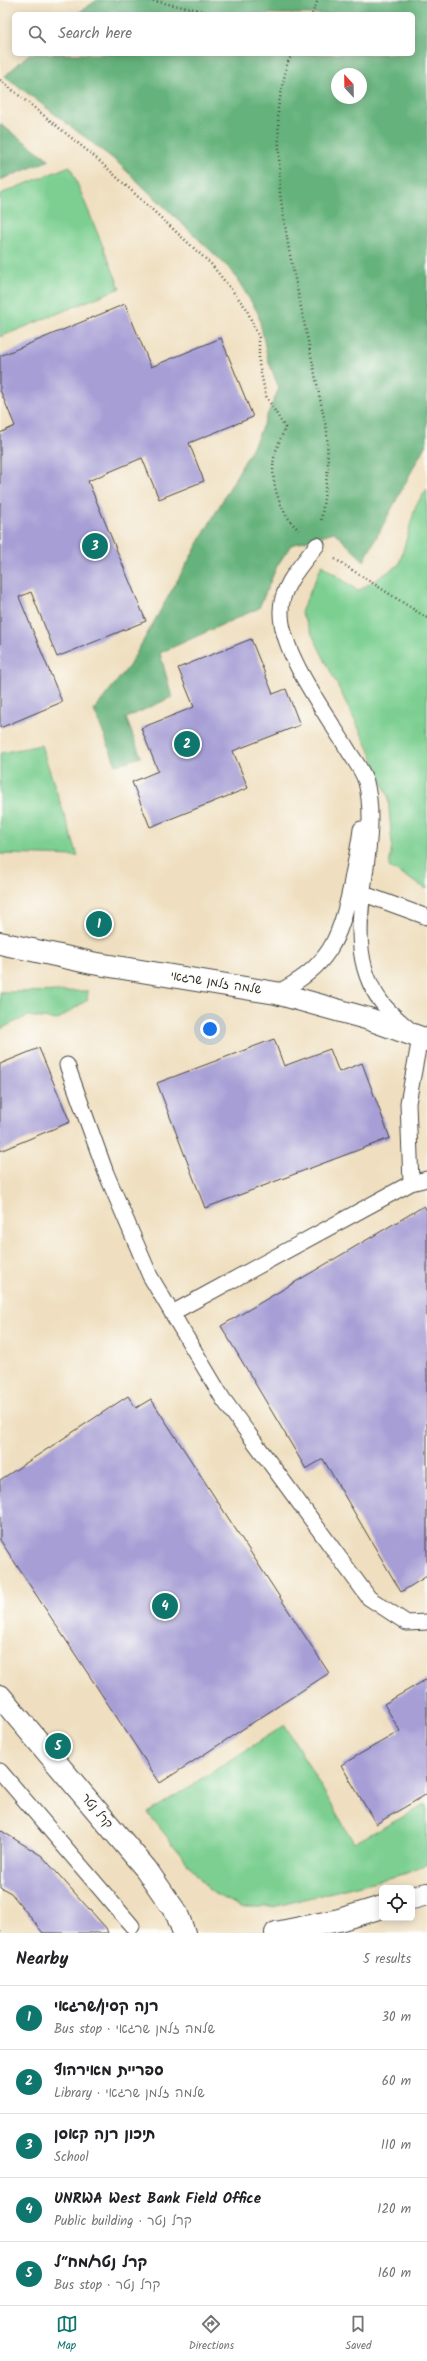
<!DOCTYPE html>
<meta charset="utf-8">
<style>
:root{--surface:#fff;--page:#f6f6f6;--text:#202124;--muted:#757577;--line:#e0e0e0;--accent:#0f766e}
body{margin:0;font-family:Kalam,"Playpen Sans Hebrew",sans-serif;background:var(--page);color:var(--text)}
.controls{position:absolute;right:12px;bottom:12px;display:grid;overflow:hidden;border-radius:6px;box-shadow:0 2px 10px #0003}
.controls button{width:36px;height:36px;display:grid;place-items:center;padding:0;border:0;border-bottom:1px solid var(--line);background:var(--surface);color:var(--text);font:20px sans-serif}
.compass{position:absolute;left:331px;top:68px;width:36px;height:36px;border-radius:50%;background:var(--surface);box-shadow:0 2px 10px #0003;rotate:338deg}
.you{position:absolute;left:210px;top:1029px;width:14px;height:14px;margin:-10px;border:3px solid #fff;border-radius:50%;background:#1a73e8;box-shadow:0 0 0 6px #1a73e833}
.badge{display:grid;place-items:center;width:26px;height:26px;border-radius:50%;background:var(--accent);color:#fff;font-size:13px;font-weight:700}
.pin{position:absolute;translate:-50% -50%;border:2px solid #fff;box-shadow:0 1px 4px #0006}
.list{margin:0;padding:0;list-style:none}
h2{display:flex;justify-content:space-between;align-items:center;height:52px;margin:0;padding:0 16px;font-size:17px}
h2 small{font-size:13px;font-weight:400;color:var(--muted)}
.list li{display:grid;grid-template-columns:26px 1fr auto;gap:12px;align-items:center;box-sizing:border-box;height:64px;padding:0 16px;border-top:1px solid var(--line)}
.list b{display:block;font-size:15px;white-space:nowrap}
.list p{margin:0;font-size:13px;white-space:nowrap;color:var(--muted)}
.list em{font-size:13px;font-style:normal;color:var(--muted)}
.icon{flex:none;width:22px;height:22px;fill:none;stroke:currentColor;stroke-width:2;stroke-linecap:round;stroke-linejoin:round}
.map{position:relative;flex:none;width:427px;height:1933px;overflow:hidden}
.search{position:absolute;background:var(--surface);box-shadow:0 2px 10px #0003;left:12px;right:12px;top:12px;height:44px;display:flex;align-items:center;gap:10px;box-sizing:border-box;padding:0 14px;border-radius:6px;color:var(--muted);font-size:15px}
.sheet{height:372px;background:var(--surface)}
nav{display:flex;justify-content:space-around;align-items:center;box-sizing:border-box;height:56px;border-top:1px solid var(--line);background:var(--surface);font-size:11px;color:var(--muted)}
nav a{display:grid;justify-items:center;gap:2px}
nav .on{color:var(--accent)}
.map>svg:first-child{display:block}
.green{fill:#7ccf91;stroke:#547d5e}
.forest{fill:#65b27b;stroke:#486e53;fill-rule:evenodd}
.building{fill:#a69ed5}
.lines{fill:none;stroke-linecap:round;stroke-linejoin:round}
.service-casing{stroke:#484641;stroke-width:17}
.minor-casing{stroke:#484641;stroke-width:24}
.tertiary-casing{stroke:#484641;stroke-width:24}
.path{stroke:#484641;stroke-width:2.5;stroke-dasharray:1 3;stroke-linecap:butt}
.service{stroke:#fff;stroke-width:15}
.minor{stroke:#fff;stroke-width:22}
.tertiary{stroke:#fff;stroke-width:22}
.labels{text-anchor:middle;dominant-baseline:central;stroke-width:3;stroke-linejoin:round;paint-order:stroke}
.street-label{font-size:12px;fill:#2b2b2b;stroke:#fdfcf7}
</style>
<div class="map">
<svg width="427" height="1933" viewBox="0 0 427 1933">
<rect width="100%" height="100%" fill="#fdfcf7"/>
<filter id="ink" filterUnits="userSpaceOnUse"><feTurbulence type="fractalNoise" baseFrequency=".025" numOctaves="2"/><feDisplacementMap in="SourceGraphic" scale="8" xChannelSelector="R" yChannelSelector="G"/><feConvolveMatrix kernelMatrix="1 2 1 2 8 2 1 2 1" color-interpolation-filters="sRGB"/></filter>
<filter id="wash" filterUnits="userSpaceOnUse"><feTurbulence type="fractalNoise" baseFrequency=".012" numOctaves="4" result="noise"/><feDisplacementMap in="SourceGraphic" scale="16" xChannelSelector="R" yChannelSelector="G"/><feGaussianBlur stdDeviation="0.9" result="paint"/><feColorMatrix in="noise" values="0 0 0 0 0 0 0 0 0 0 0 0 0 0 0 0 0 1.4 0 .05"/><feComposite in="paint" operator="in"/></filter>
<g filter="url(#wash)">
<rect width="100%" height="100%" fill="#efdfc0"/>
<!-- green -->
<path class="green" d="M70,166L120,288L0,337V194Z
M427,489V889L389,867L392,845L388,796L369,749L301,612L322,565L358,591L399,565L416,505Z
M41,745L78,856L0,854V753Z
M88,991L87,1000L57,1020L28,1016L0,1029V992Z
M285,1725L354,1843L427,1804V1865L404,1874L273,1907H241L210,1891L148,1813Z"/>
<!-- forest -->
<path class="forest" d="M97,0H427V442L364,561L334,532L291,545L277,566L259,608L160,653L172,697L126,718L141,757L116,765L94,710L129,666L255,443L279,388L268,360L258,313L232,271L116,161L5,76L29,54H413V14H77ZM337,74H361V98H337Z
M0,124L50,160L0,180Z"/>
<g id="blocks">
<!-- building -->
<path class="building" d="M125,304L151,367L221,338L253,417L189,443L204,481L159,499L142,458L88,481L146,621L57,657L31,592L19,597L62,702L0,728V433L15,426L0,390V356Z
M251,639L273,694L286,689L300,725L233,751L248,788L150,827L132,782L158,771L141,728L194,707L178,668Z
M274,1039L284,1066L330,1049L339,1072L362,1063L390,1138L205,1208L157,1083Z
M39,1048L70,1122L0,1151V1064Z
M424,1206L427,1211V1576L401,1592L323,1459L306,1469L221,1326Z
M128,1396L136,1408L151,1399L329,1673L160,1783L0,1540V1480Z
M427,1679V1794L376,1824L341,1765L400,1731L384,1704Z
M0,1830L42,1856L106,1928L108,1933H43L11,1893L0,1887Z"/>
</g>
</g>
<g filter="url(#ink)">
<use href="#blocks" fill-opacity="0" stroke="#484641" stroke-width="1"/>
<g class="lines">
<!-- service casing -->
<g class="service-casing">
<path id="service" d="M317,545C302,564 280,587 281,613C281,653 327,715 348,750C354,760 363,771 366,782C384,854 333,940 382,1003C392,1016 407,1027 420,1038L408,1103L411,1183
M364,894L427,917
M276,993C328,968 340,940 351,886C354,867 359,848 361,829
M67,1065L106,1173L150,1276L223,1399L369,1598L407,1623L427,1622
M172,1313L411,1183L427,1179
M0,1771L132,1926"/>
</g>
<!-- minor casing -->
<g class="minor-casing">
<path id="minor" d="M412,1898L427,1894
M276,1933L339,1920L382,1907"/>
</g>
<!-- tertiary casing -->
<g class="tertiary-casing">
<path id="tertiary" d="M0,943L92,963L276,993L369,1019L427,1040
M0,1696L146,1869L177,1914L184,1933"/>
</g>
<!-- path -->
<path class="path" d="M149,0L218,14
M312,14L318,0
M292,54L287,64L278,108L280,194L289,250L327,432L328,467L321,522
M0,80L95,157L211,264L246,308L259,338V364L266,396L285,428C281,438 276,448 274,458C270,482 280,514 299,530
M335,559L427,618
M0,1932L1,1933"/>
<!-- service -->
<use href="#service" class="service"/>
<!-- minor -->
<use href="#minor" class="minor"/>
<!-- tertiary -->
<use href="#tertiary" class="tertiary"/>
</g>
</g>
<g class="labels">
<!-- street labels -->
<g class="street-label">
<text transform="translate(216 983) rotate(9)">שלמה זלמן שרגאי</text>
<text transform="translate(97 1811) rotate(50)">קרל נטר</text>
</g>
</g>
</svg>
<div class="controls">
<button><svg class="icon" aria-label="locate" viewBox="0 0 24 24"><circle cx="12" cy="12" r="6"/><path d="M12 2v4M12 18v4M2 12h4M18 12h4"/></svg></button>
</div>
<svg class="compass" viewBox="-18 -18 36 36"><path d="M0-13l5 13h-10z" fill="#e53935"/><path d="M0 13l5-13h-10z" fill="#757577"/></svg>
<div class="you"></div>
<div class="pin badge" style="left:99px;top:924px">1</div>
<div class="pin badge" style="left:187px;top:744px">2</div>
<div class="pin badge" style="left:95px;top:546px">3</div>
<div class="pin badge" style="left:165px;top:1606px">4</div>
<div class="pin badge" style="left:58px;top:1746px">5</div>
<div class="search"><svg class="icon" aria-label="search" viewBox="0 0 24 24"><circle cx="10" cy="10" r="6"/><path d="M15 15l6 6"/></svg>Search here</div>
</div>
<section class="sheet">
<h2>Nearby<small>5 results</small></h2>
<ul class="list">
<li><span class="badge">1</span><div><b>רנה קסין/שרגאי</b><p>Bus stop · שלמה זלמן שרגאי</p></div><em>30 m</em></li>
<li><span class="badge">2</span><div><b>ספריית מאירהוף</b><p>Library · שלמה זלמן שרגאי</p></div><em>60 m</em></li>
<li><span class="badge">3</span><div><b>תיכון רנה קאסן</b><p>School</p></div><em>110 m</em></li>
<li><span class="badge">4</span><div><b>UNRWA West Bank Field Office</b><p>Public building · קרל נטר</p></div><em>120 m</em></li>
<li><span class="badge">5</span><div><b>קרל נטר/מח״ל</b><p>Bus stop · קרל נטר</p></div><em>160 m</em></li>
</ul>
</section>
<nav>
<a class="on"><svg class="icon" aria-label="map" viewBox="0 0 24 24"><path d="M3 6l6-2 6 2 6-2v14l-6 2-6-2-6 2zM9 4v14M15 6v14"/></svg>Map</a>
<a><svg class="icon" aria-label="directions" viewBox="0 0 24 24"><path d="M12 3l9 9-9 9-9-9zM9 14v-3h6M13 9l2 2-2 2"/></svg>Directions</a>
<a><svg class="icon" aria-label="saved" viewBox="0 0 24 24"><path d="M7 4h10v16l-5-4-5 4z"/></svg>Saved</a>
</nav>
